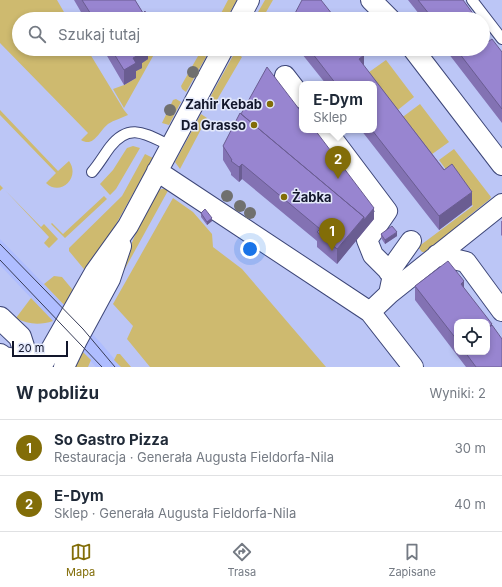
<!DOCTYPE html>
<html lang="pl">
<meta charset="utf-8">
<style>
:root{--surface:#fff;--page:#f2f2f3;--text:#1f2937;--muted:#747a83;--line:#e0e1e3;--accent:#826d08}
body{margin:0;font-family:Inter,sans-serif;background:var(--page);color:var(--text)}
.controls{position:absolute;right:12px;bottom:12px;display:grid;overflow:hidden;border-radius:8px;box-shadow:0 2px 6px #0003}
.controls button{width:36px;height:36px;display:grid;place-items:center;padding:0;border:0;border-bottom:1px solid var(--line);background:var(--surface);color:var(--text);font:20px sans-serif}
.scale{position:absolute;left:12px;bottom:10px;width:56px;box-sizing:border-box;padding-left:4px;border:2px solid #12162b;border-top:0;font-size:11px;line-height:14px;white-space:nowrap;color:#12162b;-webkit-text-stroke:3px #e4e9fb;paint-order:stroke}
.you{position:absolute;left:250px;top:249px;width:14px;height:14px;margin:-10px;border:3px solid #fff;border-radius:50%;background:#1a73e8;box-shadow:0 0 0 6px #1a73e833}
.badge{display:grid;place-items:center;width:26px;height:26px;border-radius:50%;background:var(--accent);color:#fff;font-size:13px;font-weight:700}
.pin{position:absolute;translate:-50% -33px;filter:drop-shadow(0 1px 2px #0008)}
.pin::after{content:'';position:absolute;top:21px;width:14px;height:12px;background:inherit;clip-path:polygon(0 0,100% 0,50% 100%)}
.popup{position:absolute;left:299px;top:81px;width:78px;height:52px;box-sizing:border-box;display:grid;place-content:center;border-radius:8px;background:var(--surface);filter:drop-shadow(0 1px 3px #0005);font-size:13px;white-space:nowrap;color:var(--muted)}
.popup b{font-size:15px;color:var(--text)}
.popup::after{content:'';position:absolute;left:50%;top:100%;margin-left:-8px;border:8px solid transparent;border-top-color:var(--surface)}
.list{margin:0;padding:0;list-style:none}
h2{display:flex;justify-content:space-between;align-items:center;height:52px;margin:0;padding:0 16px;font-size:17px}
h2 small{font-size:13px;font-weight:400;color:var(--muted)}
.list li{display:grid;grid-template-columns:26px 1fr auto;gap:12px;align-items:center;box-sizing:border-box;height:56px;padding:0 16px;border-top:1px solid var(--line)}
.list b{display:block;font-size:15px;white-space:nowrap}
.list p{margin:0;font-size:13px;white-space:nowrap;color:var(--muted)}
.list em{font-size:13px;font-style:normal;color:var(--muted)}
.icon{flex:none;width:22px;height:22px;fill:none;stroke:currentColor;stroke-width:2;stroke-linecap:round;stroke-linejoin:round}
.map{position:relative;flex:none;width:502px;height:367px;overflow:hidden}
.search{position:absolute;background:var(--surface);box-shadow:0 2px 6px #0003;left:12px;right:12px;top:12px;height:44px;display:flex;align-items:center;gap:10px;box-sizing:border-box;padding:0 14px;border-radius:22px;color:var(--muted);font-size:15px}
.sheet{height:164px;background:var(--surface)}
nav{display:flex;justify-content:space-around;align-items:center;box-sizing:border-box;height:56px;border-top:1px solid var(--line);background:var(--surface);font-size:11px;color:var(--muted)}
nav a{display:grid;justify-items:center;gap:2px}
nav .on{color:var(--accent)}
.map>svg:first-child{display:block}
.built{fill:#afbdff}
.grass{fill:#ceba6f}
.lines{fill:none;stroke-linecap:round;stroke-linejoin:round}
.service-casing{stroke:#3d4678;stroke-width:12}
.minor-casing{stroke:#3d4678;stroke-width:22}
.tertiary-casing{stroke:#3d4678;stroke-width:24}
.service{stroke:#fff;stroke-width:10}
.minor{stroke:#fff;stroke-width:20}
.tertiary{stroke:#fff;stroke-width:22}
.tram{stroke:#373c57;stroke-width:1}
.tree{fill:#70706f}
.wall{fill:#8372b3;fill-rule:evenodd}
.shaded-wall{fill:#6a5d92}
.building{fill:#9885d0;stroke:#6a5d92}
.poi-dot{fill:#826d08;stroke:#e4e9fb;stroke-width:1.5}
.labels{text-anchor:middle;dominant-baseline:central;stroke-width:3;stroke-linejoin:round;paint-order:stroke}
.poi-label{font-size:13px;font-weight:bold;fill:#12162b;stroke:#e4e9fb;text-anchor:end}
</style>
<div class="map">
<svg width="502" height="367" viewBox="0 0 502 367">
<rect width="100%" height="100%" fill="#bcc6f6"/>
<!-- built -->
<path class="built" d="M0,239L100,342L121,367H96L0,265Z"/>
<!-- grass -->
<path class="grass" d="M0,0H57L68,19H19V49H87L124,110L128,115C122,118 114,120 108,124C99,131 94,148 81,140L88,133L0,43Z
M228,0H237L226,19H218Z
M265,0H273L262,19H254Z
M152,49H157L124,108L113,89L124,85L136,78L133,73L144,53Z
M202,49L206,57L186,92L182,89L181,86Z
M235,52L242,57L214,105L207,103Z
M386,60L414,97L394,113L374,84L365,75Z
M176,99L181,102L169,125L162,123L173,100Z
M420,104L449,142L428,157L400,119Z
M0,110L58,171L69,161C81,178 60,197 46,183L56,173L0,115Z
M201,114L207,118L180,169L175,162Z
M133,146L140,148L116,189L110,195L100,184L113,170L125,151L127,148Z
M454,149L491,197L490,199L464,220V222L425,252H422L418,247L473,206L439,160Z
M145,154L153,158L88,274L69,251V248L122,196Z
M0,185L41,227L44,224L58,239L49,248L44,243L49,237L3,188L0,191Z
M170,187L110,296L138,228L158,190Z
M104,196L107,199L65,238L51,224L52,223L63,234Z
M173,198L193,212L212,234L213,247L242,269L326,367H150L127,339L133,326L113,304Z
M54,276L62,277L77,295L68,309L44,284Z
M31,298L53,321C41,325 28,325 16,318Z
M79,348L91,360L88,367H73Z
M117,354H120L131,367H121L114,360Z"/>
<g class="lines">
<!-- service casing -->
<g class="service-casing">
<path id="service" d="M472,0L502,39
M92,172C99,164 104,155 110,147C130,121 147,135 171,146"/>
</g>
<!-- minor casing -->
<g class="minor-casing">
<path id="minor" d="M371,0L390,19
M239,19L249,0
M413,49L502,165
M285,76L302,98
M326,130L387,211L367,240L373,255L393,275L389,294L370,312
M157,171L370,312L413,367
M437,255L466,262L502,311
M389,272L411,241
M389,294L502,204
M41,367L95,272L128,226L223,49
M64,367L77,340L110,279L121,246"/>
</g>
<!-- tertiary casing -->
<g class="tertiary-casing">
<path id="tertiary" d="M0,318L20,337L28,362L33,367
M0,355L4,358L28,362"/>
</g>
<!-- service -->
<use href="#service" class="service"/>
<!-- minor -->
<use href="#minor" class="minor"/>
<!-- tertiary -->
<use href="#tertiary" class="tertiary"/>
<!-- tram -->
<path class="tram" d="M0,244L83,329L115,367
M0,260L102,367"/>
</g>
<!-- trees -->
<g class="tree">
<circle cx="193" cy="72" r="6"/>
<circle cx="170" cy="110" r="6"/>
<circle cx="227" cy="196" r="6"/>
<circle cx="240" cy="206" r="6"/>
<circle cx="250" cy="213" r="6"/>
</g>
<!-- wall -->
<path class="wall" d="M74,0H135L143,13L149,19H85Z
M408,0H463L477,19H423Z
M487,43L502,52V123L445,49H483Z
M103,49H152L148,51V59L142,63V68L136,71V78L124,85Z
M293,49H359L364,66L472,205L439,230L361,130H374V84H326L302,54Z
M223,146L374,219L337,264L317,247V241L242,179L239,182L231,175V173L223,160Z
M201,213L212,221L207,225L201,217Z
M501,221H502V236L501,235Z
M381,234L397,236L385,244L381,238Z
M415,286L464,288L492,325L502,367H466L415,300ZM457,322L487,352H457Z"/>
<!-- shaded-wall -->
<path class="shaded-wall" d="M487,31V45L483,48V35Z
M139,49H152L148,51V59L142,63V68L136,71V78L124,85V70Z
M364,55V69L359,59Z
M242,164V179L239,182V167Z
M472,192V205L439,230V216Z
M374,208V219L337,264V249L364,217Z
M212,218V221L207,225V222Z
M397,232V236L385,244V240Z
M464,281V296L461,284Z"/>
<!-- building -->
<path class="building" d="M82,0H135L143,13L145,11L149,19H94Z
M302,0H321L336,19H292Z
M418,0H463L477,19H433Z
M483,27L487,31L483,35Z
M492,39L502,52V109L456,49H483V41L485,44Z
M111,49H140H139L142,53L133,58L136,63L124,70Z
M309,49H359L364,55L359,59L444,170L452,164L472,192L439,216L372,130H374V84H336Z
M267,67L302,113V130H315L374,208L364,220V217L241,114Z
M240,113L364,217L337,249L317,232L320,229L242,164L239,167L231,161L232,160L223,146Z
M205,209L212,218L207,222L201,213Z
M392,226L397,232L385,240L381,234Z
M448,261L464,281L461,284L492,324L487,328V322H457V340L415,286Z
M492,325L502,339V367H476L465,352H487V329Z"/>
<!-- markers -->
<g class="poi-dot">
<circle cx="270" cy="104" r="4"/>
<circle cx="254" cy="125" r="4"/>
<circle cx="284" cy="197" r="4"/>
</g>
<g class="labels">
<!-- poi labels -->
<g class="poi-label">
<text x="262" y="104">Zahir Kebab</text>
<text x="246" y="125">Da Grasso</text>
<text x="292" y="197" text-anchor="start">Żabka</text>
</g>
</g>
</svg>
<div class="controls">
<button><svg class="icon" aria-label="locate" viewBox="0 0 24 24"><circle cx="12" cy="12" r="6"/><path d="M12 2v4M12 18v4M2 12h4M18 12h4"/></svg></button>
</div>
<div class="scale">20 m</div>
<div class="you"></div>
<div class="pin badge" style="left:332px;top:251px">1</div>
<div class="pin badge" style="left:338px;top:179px">2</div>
<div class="popup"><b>E-Dym</b>Sklep</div>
<div class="search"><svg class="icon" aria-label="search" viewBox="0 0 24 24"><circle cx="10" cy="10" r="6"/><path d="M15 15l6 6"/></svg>Szukaj tutaj</div>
</div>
<section class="sheet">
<h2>W pobliżu<small>Wyniki: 2</small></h2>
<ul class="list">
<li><span class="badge">1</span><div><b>So Gastro Pizza</b><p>Restauracja · Generała Augusta Fieldorfa-Nila</p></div><em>30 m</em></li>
<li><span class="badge">2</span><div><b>E-Dym</b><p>Sklep · Generała Augusta Fieldorfa-Nila</p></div><em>40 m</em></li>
</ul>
</section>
<nav>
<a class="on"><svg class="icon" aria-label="map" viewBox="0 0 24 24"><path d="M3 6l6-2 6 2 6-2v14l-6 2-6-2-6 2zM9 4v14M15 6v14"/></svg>Mapa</a>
<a><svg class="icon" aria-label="directions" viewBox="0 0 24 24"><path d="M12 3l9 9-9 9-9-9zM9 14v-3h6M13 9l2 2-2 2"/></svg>Trasa</a>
<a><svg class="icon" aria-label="saved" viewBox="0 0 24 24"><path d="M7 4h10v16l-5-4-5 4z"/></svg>Zapisane</a>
</nav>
